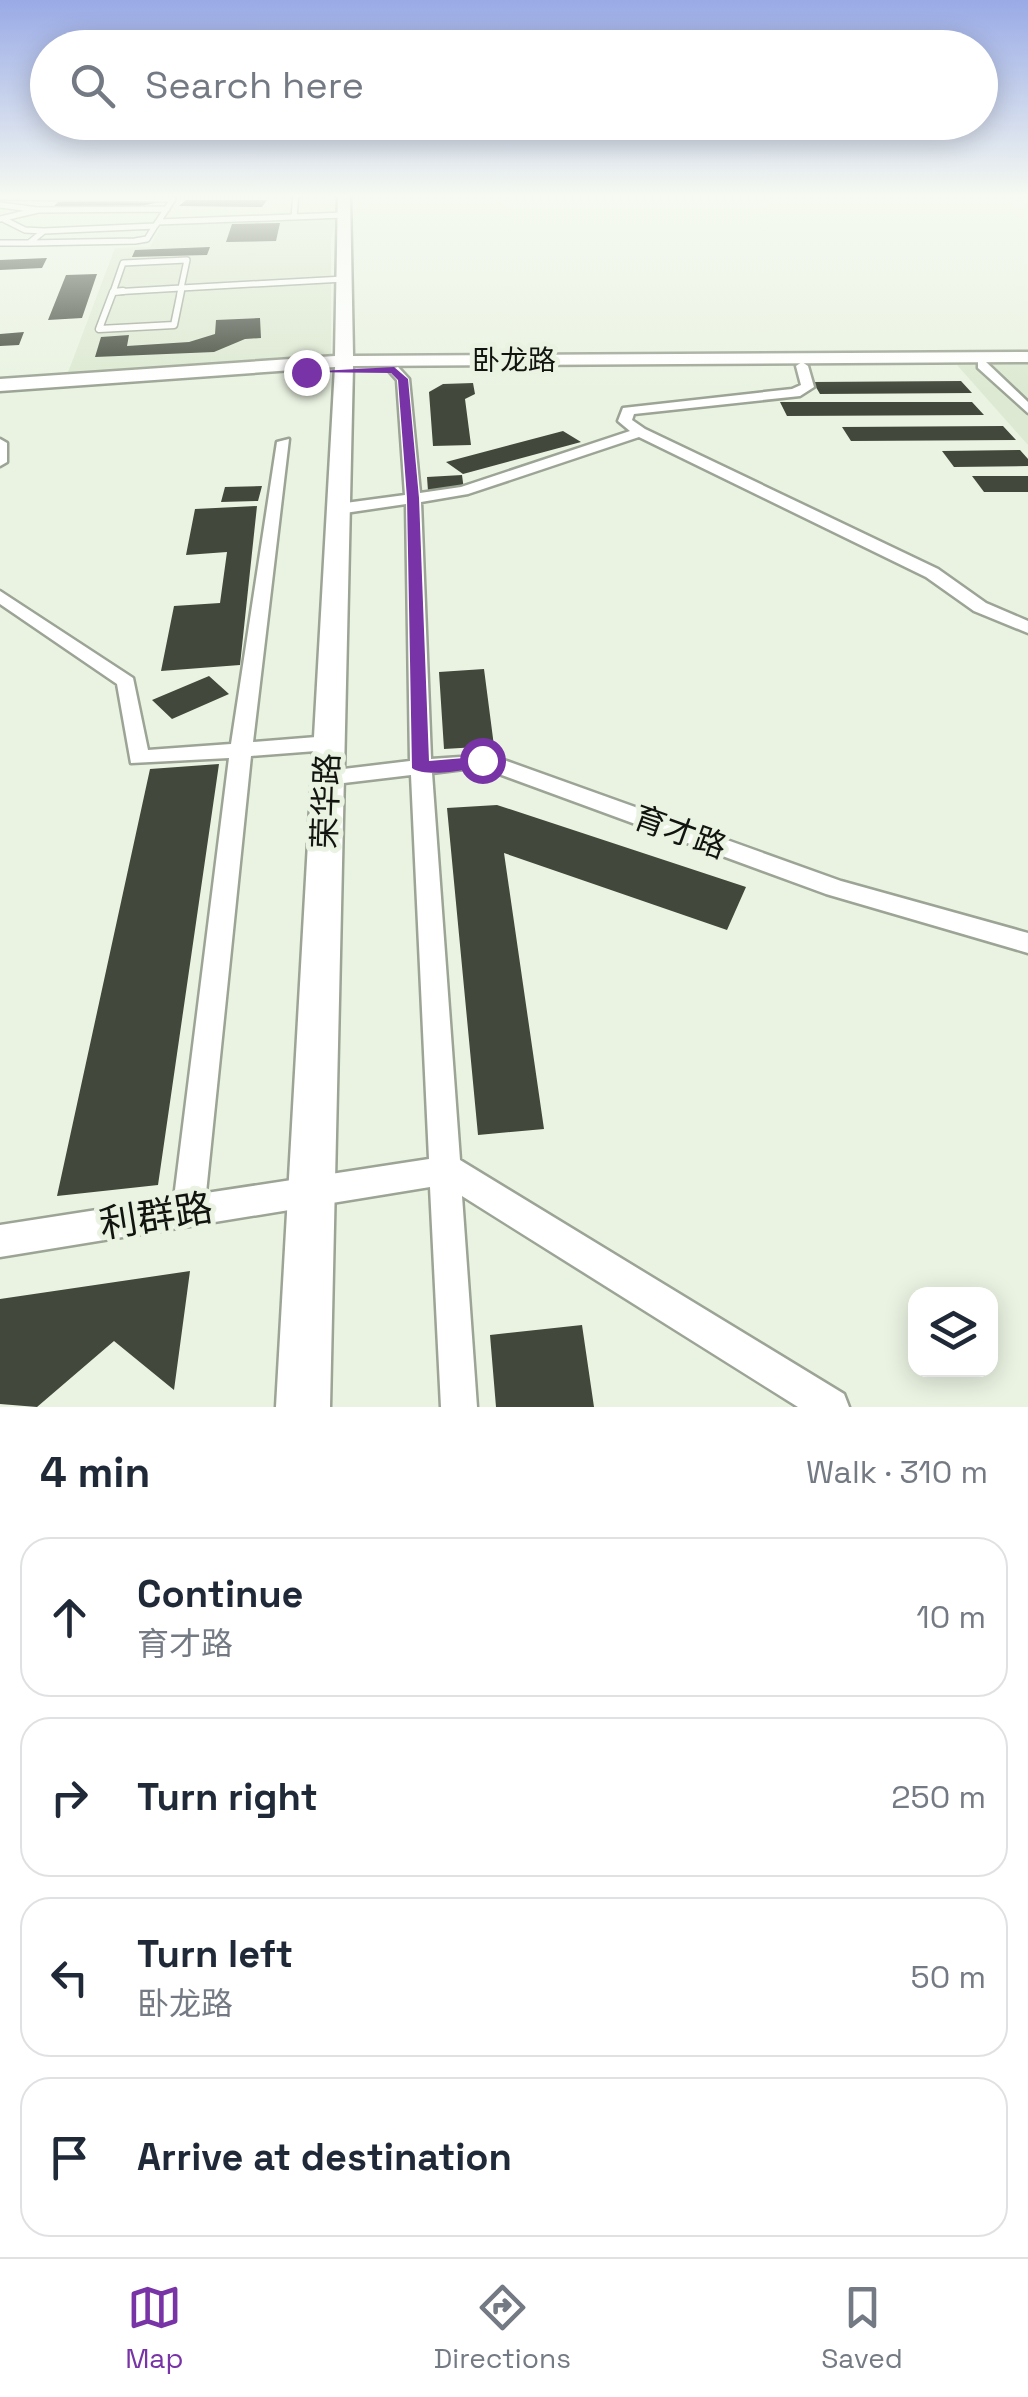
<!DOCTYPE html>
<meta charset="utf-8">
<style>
:root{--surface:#fff;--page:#f6f6f7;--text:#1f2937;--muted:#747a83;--line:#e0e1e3;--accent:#7834a7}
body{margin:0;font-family:"Space Grotesk","Noto Sans SC",sans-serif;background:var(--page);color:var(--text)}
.controls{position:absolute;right:30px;bottom:30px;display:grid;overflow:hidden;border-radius:20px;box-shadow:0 5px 25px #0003}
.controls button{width:90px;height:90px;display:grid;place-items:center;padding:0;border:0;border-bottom:2px solid var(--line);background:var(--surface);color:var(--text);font:50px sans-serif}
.stop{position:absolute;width:30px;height:30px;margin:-22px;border:8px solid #7834a7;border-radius:50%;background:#fff}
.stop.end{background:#7834a7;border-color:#fff;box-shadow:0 2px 10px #0008}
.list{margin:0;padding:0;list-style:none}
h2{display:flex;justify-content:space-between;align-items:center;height:130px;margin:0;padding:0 40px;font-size:42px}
h2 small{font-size:32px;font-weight:400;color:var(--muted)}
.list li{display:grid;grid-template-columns:65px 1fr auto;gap:30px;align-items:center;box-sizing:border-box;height:160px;margin:0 20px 20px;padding:0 20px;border:2px solid var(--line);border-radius:30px}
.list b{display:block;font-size:38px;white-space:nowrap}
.list p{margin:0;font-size:32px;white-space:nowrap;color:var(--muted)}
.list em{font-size:32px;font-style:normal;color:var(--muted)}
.icon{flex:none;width:55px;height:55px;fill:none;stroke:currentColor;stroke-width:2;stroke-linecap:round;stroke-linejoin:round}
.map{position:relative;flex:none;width:1028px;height:1407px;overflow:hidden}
.search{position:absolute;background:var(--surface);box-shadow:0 5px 25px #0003;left:30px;right:30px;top:30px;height:110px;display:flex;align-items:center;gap:25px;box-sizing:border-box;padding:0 35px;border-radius:55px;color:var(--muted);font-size:38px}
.sheet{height:850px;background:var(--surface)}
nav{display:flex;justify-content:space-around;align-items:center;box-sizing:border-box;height:140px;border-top:2px solid var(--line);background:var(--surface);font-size:28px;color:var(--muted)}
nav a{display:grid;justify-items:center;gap:5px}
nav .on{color:var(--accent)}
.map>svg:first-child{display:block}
.built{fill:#dde9d2}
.building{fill:#42493c}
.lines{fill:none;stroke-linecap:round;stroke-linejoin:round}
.service-far1-casing{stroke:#9ca495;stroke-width:8}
.service-casing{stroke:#9ca495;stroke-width:9}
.minor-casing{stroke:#9ca495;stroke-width:5}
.secondary-casing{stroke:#9ca495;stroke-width:5}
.service-far1{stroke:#fff;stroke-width:5}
.service{stroke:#fff;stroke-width:6}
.minor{fill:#fff;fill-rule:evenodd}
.secondary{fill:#fff;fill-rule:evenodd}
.route{fill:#7834a7}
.labels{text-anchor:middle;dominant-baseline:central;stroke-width:10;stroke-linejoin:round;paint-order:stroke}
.far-street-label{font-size:28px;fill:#12150f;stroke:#eaf3e2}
.street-label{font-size:32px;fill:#12150f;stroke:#eaf3e2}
.near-street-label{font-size:38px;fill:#12150f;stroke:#eaf3e2}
</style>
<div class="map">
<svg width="1028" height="1407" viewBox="0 0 1028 1407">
<rect width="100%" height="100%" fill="#eaf3e2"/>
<!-- built -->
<path class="built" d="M337,217L331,240V357L67,375L115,248L150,247L163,223Z
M1028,364V445L957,365Z"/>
<!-- building -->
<path class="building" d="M186,200H267L262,207L179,206Z
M80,201L90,202H159L137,207H53L58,202Z
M280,223L276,241L226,242L232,224Z
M210,247L207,255L132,257L135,250Z
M47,258L42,268L0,270V260Z
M97,274L82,318L48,320L66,275Z
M260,318L261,338L245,339L214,352L95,357L101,337L129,335L127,346L189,342L215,334L216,320Z
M24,332L19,345L0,346V334Z
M961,381L972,393L820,394L813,382Z
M473,383L475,394L465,399L471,445L433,446L429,392L443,384Z
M780,402H972L984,415L787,416Z
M1003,426L1016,440L851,441L842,427Z
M563,431L581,442L463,474L446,462Z
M1020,450L1028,459V466L954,467L942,451Z
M462,475L464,490L428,491L427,477Z
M972,476H1028V492H984Z
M262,486L258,501L221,502L225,487Z
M257,506L240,665L161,671L174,606L220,603L227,552L186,555L195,509Z
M484,669L494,746L444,749L439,672Z
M209,676L229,694L172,719L152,700Z
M219,764L158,1185L57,1196L150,769Z
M497,805L746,887L727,930L504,853L544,1129L478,1135L447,808Z
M190,1271L174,1390L114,1341L37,1407L0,1404V1299Z
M582,1325L594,1407H496L490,1335Z"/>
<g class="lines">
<!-- service-far1 casing -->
<g class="service-far1-casing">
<path id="service-far1" d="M0,197L173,199L158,222L344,215
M0,205L38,210L0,219
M38,210L167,209
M294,217L296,194
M3,219L25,230L44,231
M0,243H29L44,231L155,226L158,222
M30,243L135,241L147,239L155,226
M181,288L344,279
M113,292L123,263L187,260L181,288
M113,292L181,288
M180,294L181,288"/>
</g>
<!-- service casing -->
<g class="service-casing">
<path id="service" d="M113,292L99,329L174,325L181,291
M113,292L123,291"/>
</g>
<!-- minor casing -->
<g class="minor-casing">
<path id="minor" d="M802,362L808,366L814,387L800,396L634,414L632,420L645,429L938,569L986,603L1028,621V633L974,611L926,577L639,437L468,494L421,502L431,759L490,755L841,881L1028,933V953L826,894L480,767L432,773L460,1160L844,1394L849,1407H798L462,1196L477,1407H441L430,1187L0,1257V1225L174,1198L229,758L131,763L117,684L0,604V591L133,678L148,750L231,744L277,442L289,439L253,742L329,736L339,743L329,750L251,756L206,1193L429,1159L411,775L327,785L316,778L327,771L410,761L406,504L338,514L330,509L338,504L405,495L397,380L388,370L398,367L409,379L420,493L461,487L630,431L618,421L623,408L792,389L801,385L796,366Z
M978,362H986L1028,402V413L978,368Z
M0,439L7,443V462L0,466Z"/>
</g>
<!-- secondary casing -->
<g class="secondary-casing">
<path id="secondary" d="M338,194H350L353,356L1028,352V362L353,366L330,1407H276L335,367L0,391V379L335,356Z"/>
</g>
<!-- service-far1 -->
<use href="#service-far1" class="service-far1"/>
<!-- service -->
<use href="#service" class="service"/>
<!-- minor -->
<use href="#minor" class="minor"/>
<!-- secondary -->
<use href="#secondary" class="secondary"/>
</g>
<!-- sky -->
<linearGradient id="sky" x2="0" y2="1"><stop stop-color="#99aae6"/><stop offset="0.5" stop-color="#f6faf2"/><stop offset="1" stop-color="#f6faf2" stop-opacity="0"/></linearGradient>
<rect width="1028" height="391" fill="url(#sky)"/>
<!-- route -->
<path class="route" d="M394,367L408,379L419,498L429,761L488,756L490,760C477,771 425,778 412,768L407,498L398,380L391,373L301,372Z"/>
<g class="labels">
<!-- far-street labels -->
<g class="far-street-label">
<text x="514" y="360">卧龙路</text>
</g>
<!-- street labels -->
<g class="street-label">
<text transform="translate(326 801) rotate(-88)">荣华路</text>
<text transform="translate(680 832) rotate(20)">育才路</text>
</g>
<!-- near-street labels -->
<g class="near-street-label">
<text transform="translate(156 1216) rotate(-9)">利群路</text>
</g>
</g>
</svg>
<div class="controls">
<button><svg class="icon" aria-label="layers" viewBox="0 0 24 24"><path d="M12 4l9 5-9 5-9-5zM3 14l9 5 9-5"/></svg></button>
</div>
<div class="stop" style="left:482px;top:760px"></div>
<div class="stop end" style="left:306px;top:372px"></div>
<div class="search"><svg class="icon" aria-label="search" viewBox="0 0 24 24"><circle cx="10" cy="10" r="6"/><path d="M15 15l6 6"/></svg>Search here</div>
</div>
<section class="sheet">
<h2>4 min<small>Walk · 310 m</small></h2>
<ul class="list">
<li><svg class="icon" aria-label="ahead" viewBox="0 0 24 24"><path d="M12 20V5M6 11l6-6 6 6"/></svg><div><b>Continue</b><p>育才路</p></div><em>10 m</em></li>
<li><svg class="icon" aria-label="right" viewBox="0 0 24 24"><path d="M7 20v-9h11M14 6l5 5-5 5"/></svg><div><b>Turn right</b></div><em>250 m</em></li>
<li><svg class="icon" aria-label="left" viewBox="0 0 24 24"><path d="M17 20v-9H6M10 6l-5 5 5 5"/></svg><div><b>Turn left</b><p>卧龙路</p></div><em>50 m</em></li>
<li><svg class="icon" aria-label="arrive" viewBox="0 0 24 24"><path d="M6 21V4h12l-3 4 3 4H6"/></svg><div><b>Arrive at destination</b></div></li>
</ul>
</section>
<nav>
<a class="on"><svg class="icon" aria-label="map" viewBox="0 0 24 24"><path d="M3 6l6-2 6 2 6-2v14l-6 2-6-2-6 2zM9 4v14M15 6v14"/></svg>Map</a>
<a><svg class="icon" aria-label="directions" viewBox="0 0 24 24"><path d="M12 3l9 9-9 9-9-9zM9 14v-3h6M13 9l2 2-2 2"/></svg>Directions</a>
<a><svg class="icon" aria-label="saved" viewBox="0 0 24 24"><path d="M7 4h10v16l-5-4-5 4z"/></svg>Saved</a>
</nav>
